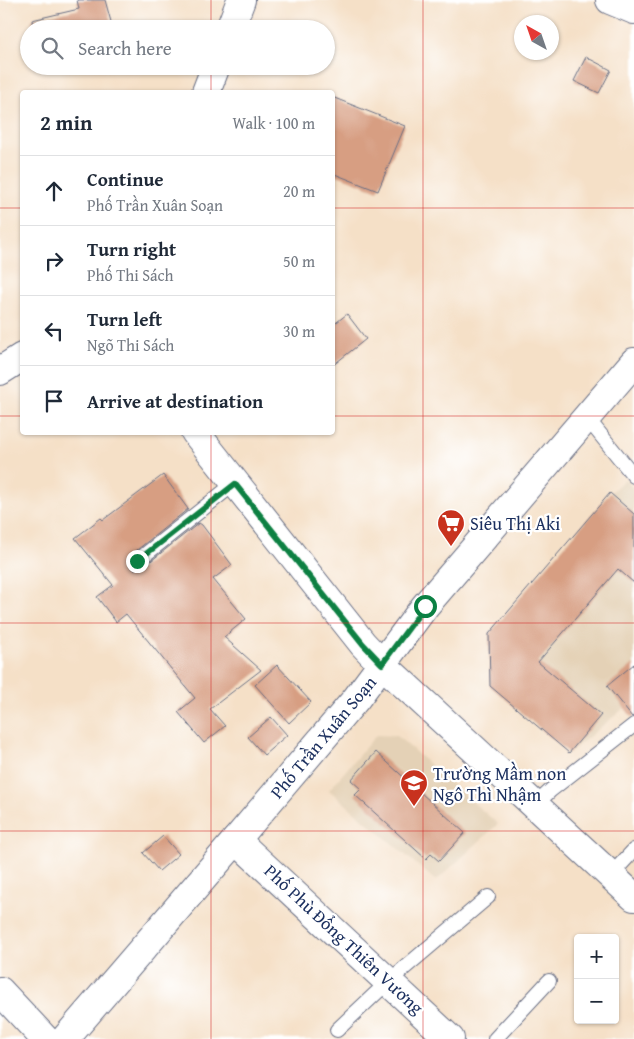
<!DOCTYPE html>
<meta charset="utf-8">
<style>
:root{--surface:#fff;--page:#f6f6f7;--text:#1f2937;--muted:#747a83;--line:#e0e1e3}
body{margin:0;font-family:"Gentium Book Plus",serif;background:var(--page);color:var(--text)}
.controls{position:absolute;right:15px;bottom:15px;display:grid;overflow:hidden;border-radius:5px;box-shadow:0 1px 4px #0004}
.controls button{width:45px;height:45px;display:grid;place-items:center;padding:0;border:0;border-bottom:1px solid var(--line);background:var(--surface);color:var(--text);font:25px sans-serif}
.compass{position:absolute;left:514px;top:15px;width:45px;height:45px;border-radius:50%;background:var(--surface);box-shadow:0 1px 4px #0004;rotate:320deg}
.stop{position:absolute;width:15px;height:15px;margin:-11px;border:4px solid #0b8043;border-radius:50%;background:#fff}
.stop.end{background:#0b8043;border-color:#fff;box-shadow:0 1px 5px #0008}
.list{margin:0;padding:0;list-style:none}
h2{display:flex;justify-content:space-between;align-items:center;height:65px;margin:0;padding:0 20px;font-size:21px}
h2 small{font-size:16px;font-weight:400;color:var(--muted)}
.list li{display:grid;grid-template-columns:32px 1fr auto;gap:15px;align-items:center;box-sizing:border-box;height:70px;padding:0 20px;border-top:1px solid var(--line)}
.list b{display:block;font-size:19px;white-space:nowrap}
.list p{margin:0;font-size:16px;white-space:nowrap;color:var(--muted)}
.list em{font-size:16px;font-style:normal;color:var(--muted)}
.icon{flex:none;width:28px;height:28px;fill:none;stroke:currentColor;stroke-width:2;stroke-linecap:round;stroke-linejoin:round}
.map{position:relative;flex:none;width:634px;height:1039px;overflow:hidden}
.search{position:absolute;background:var(--surface);box-shadow:0 1px 4px #0004;left:20px;top:20px;width:315px;height:55px;display:flex;align-items:center;gap:12px;box-sizing:border-box;padding:0 18px;border-radius:28px;color:var(--muted);font-size:19px}
.panel{position:absolute;background:var(--surface);box-shadow:0 1px 4px #0004;left:20px;top:90px;width:315px;height:345px;border-radius:5px}
.map>svg:first-child{display:block}
.built{fill:#e4d1b6}
.building{fill:#d79e82}
.lines{fill:none;stroke-linecap:round;stroke-linejoin:round}
.lane-casing{stroke:#676d83;stroke-width:16}
.street-casing{stroke:#676d83;stroke-width:30}
.secondary-casing{stroke:#676d83;stroke-width:30}
.lane{stroke:#fff;stroke-width:14}
.street{stroke:#fff;stroke-width:28}
.secondary{stroke:#fff;stroke-width:28}
.route{stroke:#0b8043;stroke-width:6}
.grid{fill:none;stroke:#d62828;stroke-width:1;stroke-opacity:0.55}
.labels{text-anchor:middle;dominant-baseline:central;stroke-width:4.5;stroke-linejoin:round;paint-order:stroke}
.poi-label{font-size:18px;fill:#1b2f5e;stroke:#fff;text-anchor:start}
.street-label{font-size:18px;fill:#1b2f5e;stroke:#fff}
</style>
<div class="map">
<svg width="634" height="1039" viewBox="0 0 634 1039">
<rect width="100%" height="100%" fill="#fff"/>
<filter id="ink" filterUnits="userSpaceOnUse"><feTurbulence type="fractalNoise" baseFrequency=".02" numOctaves="2"/><feDisplacementMap in="SourceGraphic" scale="10" xChannelSelector="R" yChannelSelector="G"/><feConvolveMatrix kernelMatrix="1 2 1 2 8 2 1 2 1" color-interpolation-filters="sRGB"/></filter>
<filter id="wash" filterUnits="userSpaceOnUse"><feTurbulence type="fractalNoise" baseFrequency=".0096" numOctaves="4" result="noise"/><feDisplacementMap in="SourceGraphic" scale="20" xChannelSelector="R" yChannelSelector="G"/><feGaussianBlur stdDeviation="1.12" result="paint"/><feColorMatrix in="noise" values="0 0 0 0 0 0 0 0 0 0 0 0 0 0 0 0 0 1.4 0 .05"/><feComposite in="paint" operator="in"/></filter>
<g filter="url(#wash)">
<rect width="100%" height="100%" fill="#f5e0c7"/>
<!-- built -->
<path class="built" d="M625,479L634,490V700L569,753L490,686L489,634L610,493Z
M376,735L397,736L498,824L436,881L329,790Z"/>
<g id="blocks">
<!-- building -->
<path class="building" d="M77,0H105L113,29H33L32,20L79,9Z
M586,57L611,70L599,93L574,81Z
M332,97L405,126L378,191L332,173Z
M347,314L366,339L332,366V326Z
M163,475L188,509L132,554L129,558L130,566L134,569L142,568L199,523L202,525L232,565L213,579L246,619L224,637L261,670L210,709L225,726L204,743L178,712L195,698L126,614L116,622L97,597L113,585L75,538L101,518L103,520Z
M610,493L634,514V583L618,569L538,662L601,715L569,753L490,686L489,634Z
M634,664V716L632,717L607,686Z
M277,665L311,702L289,723L255,685Z
M271,717L287,735L264,755L248,737Z
M376,752L465,833L439,861L431,854L426,859L355,795L361,789L351,780Z
M163,836L179,854L159,871L143,853Z"/>
</g>
</g>
<g filter="url(#ink)">
<use href="#blocks" fill-opacity="0" stroke="#676d83" stroke-width="1"/>
<g class="lines">
<!-- lane casing -->
<g class="lane-casing">
<path id="lane" d="M587,418L634,476
M137,561L235,483
M535,805L551,790L634,725
M611,875L634,850
M337,1030L389,981L488,897
M495,1039L549,981"/>
</g>
<!-- street casing -->
<g class="street-casing">
<path id="street" d="M195,432L363,644L382,664L634,897
M236,840L450,1039"/>
</g>
<!-- secondary casing -->
<g class="secondary-casing">
<path id="secondary" d="M610,0L634,10
M230,29L241,0
M206,92L216,66
M0,371L22,357
M0,991L45,1039
M65,1039L236,840L356,699L425,606L634,362"/>
</g>
<!-- lane -->
<use href="#lane" class="lane"/>
<!-- street -->
<use href="#street" class="street"/>
<!-- secondary -->
<use href="#secondary" class="secondary"/>
</g>
</g>
<g class="lines" filter="url(#ink)">
<!-- route -->
<path class="route" d="M137,561L235,484L363,644L382,664L425,606"/>
</g>
<!-- grid -->
<path class="grid" d="M211,0V29M423,0V1039M211,66V92M0,208H22M332,208H634M0,416H22M332,416H634M211,432V1039M0,623H634M0,831H634"/>
<!-- icons -->
<defs>
<g id="supermarket-pin" transform="scale(1.4375)"><path d="M0 17L-7.5 6A9.5 9.5 0 1 1 7.5 6Z" fill="#c8321e" stroke="#fff"/><path d="M-6-5.5h2.5l.6 2H6L4.5 2H-2.5L-4.4-4H-6ZM-1.5 3.2a1.3 1.3 0 1 0 .1 0ZM3 3.2a1.3 1.3 0 1 0 .1 0Z" fill="#fff"/></g>
<g id="school-pin" transform="scale(1.4375)"><path d="M0 17L-7.5 6A9.5 9.5 0 1 1 7.5 6Z" fill="#c8321e" stroke="#fff"/><path d="M0-5L7-2L0 1L-7-2ZM-4 1L0 2.5L4 1V4Q0 6-4 4Z" fill="#fff"/></g>
</defs>
<g fill-rule="evenodd">
<use href="#supermarket-pin" x="451" y="523"/>
<use href="#school-pin" x="414" y="783"/>
</g>
<g class="labels">
<!-- poi labels -->
<g class="poi-label">
<text x="470" y="523">Siêu Thị Aki</text>
<text x="433" y="773">Trường Mầm non<tspan x="433" dy="21">Ngô Thì Nhậm</tspan></text>
</g>
<!-- street labels -->
<g class="street-label">
<text transform="translate(323 737) rotate(-50)">Phố Trần Xuân Soạn</text>
<text transform="translate(344 939) rotate(43)">Phố Phù Đổng Thiên Vương</text>
</g>
</g>
</svg>
<div class="controls">
<button>+</button>
<button>−</button>
</div>
<svg class="compass" viewBox="-18 -18 36 36"><path d="M0-13l5 13h-10z" fill="#e53935"/><path d="M0 13l5-13h-10z" fill="#747a83"/></svg>
<div class="stop" style="left:425px;top:606px"></div>
<div class="stop end" style="left:137px;top:561px"></div>
<div class="search"><svg class="icon" aria-label="search" viewBox="0 0 24 24"><circle cx="10" cy="10" r="6"/><path d="M15 15l6 6"/></svg>Search here</div>
<section class="panel">
<h2>2 min<small>Walk · 100 m</small></h2>
<ul class="list">
<li><svg class="icon" aria-label="ahead" viewBox="0 0 24 24"><path d="M12 20V5M6 11l6-6 6 6"/></svg><div><b>Continue</b><p>Phố Trần Xuân Soạn</p></div><em>20 m</em></li>
<li><svg class="icon" aria-label="right" viewBox="0 0 24 24"><path d="M7 20v-9h11M14 6l5 5-5 5"/></svg><div><b>Turn right</b><p>Phố Thi Sách</p></div><em>50 m</em></li>
<li><svg class="icon" aria-label="left" viewBox="0 0 24 24"><path d="M17 20v-9H6M10 6l-5 5 5 5"/></svg><div><b>Turn left</b><p>Ngõ Thi Sách</p></div><em>30 m</em></li>
<li><svg class="icon" aria-label="arrive" viewBox="0 0 24 24"><path d="M6 21V4h12l-3 4 3 4H6"/></svg><div><b>Arrive at destination</b></div></li>
</ul>
</section>
</div>
